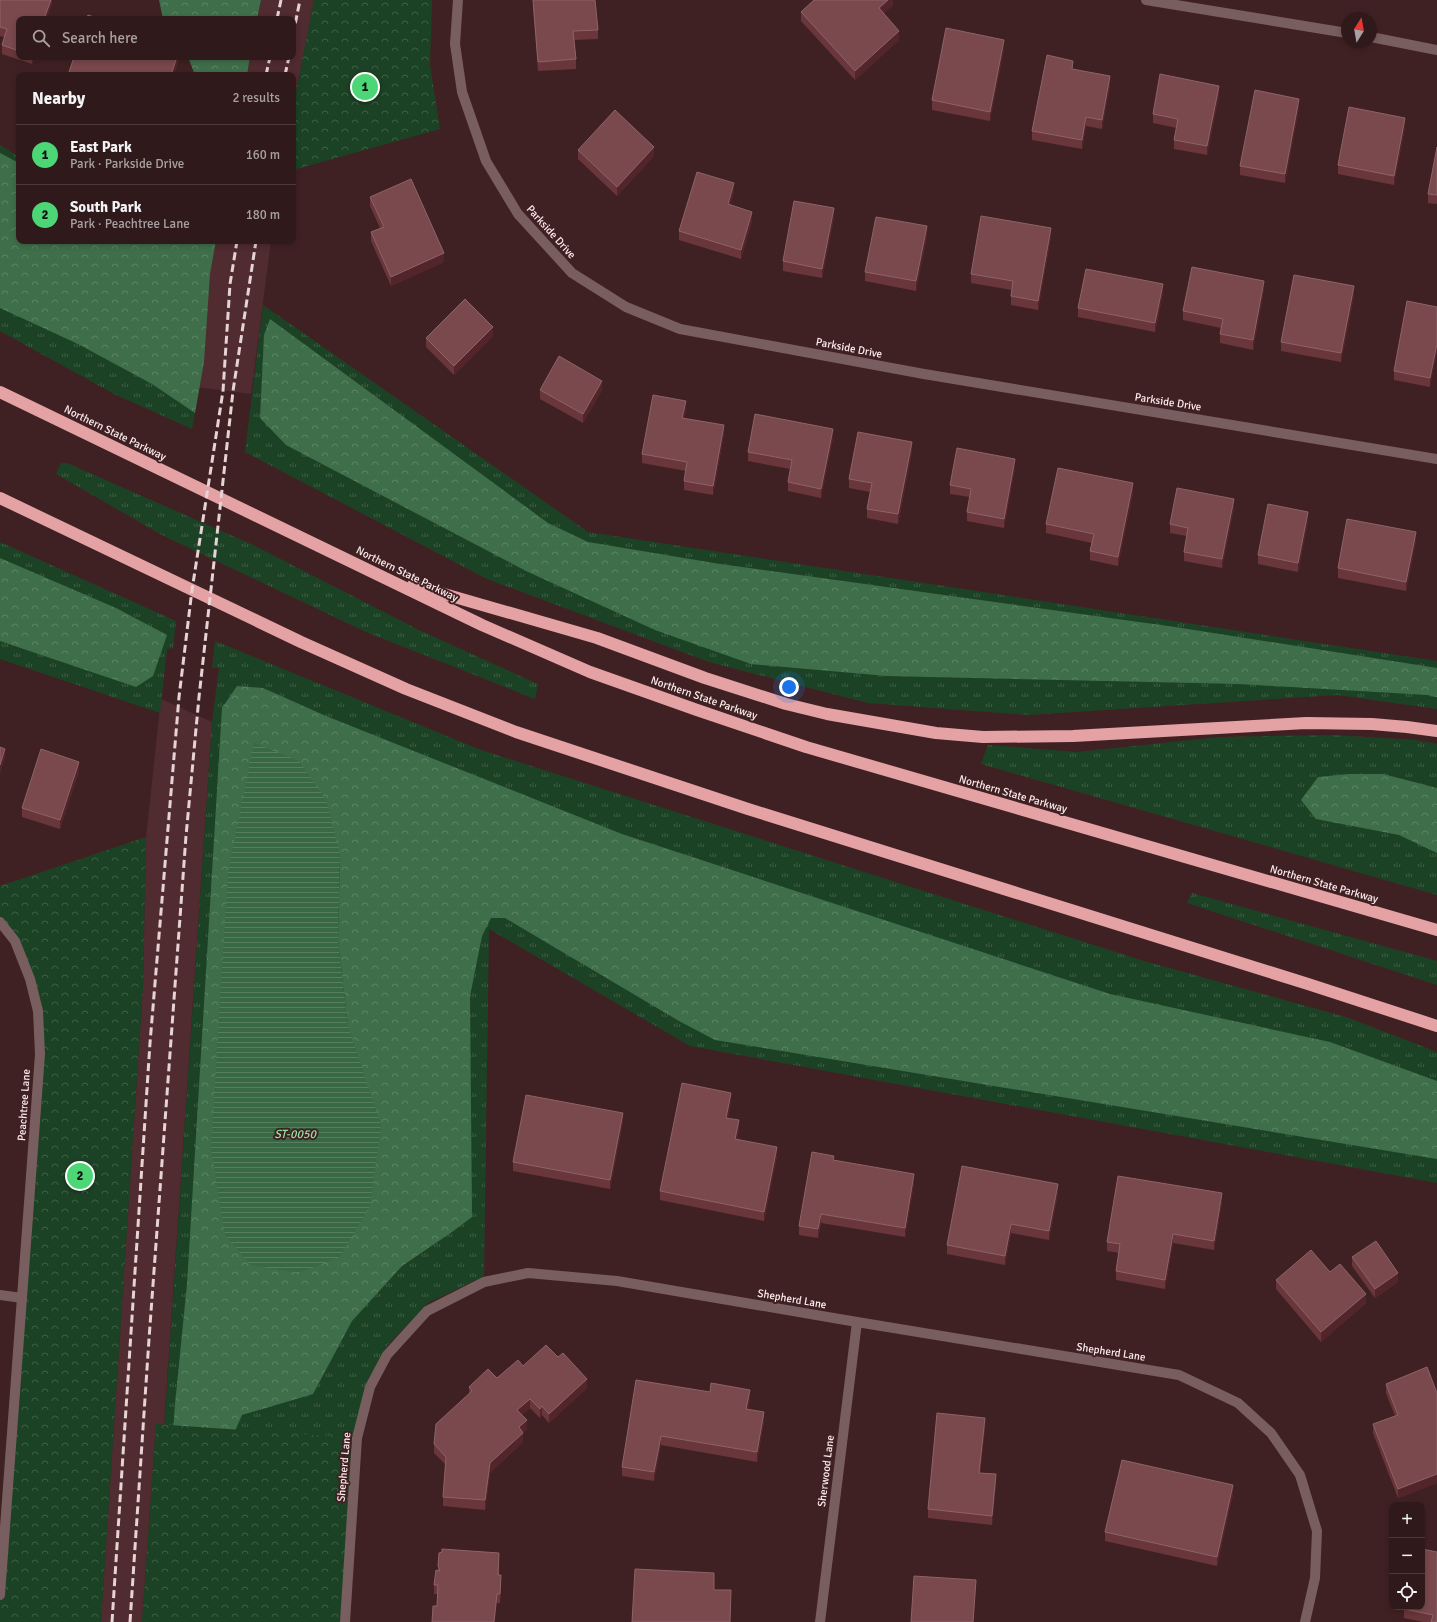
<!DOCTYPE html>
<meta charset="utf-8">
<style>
:root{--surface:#30191a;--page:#3c2627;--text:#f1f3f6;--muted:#a8a0a2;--line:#4b3839;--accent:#4dd676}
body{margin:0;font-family:Signika,sans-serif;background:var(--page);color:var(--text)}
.controls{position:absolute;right:12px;bottom:12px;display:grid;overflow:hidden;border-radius:8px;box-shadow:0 2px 6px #0003}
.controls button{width:36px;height:36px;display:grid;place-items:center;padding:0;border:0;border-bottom:1px solid var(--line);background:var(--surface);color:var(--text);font:20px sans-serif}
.compass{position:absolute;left:1341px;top:12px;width:36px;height:36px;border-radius:50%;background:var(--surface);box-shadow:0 2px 6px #0003;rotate:11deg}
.you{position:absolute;left:789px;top:687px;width:14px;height:14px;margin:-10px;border:3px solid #fff;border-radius:50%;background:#1a73e8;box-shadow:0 0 0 6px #1a73e833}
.badge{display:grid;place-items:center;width:26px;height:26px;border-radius:50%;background:var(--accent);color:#111;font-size:13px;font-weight:700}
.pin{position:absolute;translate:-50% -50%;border:2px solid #fff;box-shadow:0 1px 4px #0006}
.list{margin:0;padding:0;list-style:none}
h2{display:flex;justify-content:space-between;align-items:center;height:52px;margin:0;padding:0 16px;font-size:17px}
h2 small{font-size:13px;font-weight:400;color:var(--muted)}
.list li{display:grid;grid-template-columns:26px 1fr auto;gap:12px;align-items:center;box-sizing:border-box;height:60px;padding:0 16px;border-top:1px solid var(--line)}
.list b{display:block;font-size:15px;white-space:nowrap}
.list p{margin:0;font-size:13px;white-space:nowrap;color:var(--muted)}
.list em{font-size:13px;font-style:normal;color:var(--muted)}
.icon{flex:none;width:22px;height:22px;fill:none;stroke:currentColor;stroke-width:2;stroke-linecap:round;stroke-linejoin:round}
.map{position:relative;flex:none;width:1437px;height:1622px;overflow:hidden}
.search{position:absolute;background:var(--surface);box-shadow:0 2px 6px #0003;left:16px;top:16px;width:280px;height:44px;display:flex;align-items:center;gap:10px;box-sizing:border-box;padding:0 14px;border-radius:8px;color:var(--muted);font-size:15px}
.panel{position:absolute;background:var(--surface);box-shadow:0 2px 6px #0003;left:16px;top:72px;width:280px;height:172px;border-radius:8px}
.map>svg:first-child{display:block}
.built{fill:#502b2f}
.grass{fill:url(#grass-tufts)}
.forest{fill:url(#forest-crowns);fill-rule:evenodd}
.park{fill:url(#park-crowns)}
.water{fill:url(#water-rules)}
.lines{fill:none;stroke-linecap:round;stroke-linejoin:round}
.minor{stroke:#795e5f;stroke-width:10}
.highway{stroke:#e4a2a5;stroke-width:12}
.rail{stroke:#e6d3d3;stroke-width:3;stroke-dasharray:8 4;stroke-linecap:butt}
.wall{fill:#69363b}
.shaded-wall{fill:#52252a}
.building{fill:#79494e;stroke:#8e6367}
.labels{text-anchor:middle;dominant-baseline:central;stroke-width:4;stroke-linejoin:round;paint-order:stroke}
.street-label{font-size:11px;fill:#feeded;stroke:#402123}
.water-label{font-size:12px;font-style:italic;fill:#95dfa4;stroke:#402123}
</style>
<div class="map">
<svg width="1437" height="1622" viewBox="0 0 1437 1622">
<defs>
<pattern id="grass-tufts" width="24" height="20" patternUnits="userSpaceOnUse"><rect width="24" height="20" fill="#1c4225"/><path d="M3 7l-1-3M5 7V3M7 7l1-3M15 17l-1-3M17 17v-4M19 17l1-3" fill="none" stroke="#3e5e45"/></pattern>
<pattern id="forest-crowns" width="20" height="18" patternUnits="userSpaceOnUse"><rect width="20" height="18" fill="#3f6f4a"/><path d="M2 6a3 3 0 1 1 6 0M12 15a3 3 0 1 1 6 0" fill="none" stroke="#5c8464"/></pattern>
<pattern id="park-crowns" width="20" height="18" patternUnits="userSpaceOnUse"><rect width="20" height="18" fill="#1c4225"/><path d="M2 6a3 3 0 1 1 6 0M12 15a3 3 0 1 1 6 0" fill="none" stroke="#3e5e45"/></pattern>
<pattern id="water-rules" width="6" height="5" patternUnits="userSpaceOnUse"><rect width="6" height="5" fill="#396944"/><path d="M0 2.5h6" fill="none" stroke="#577f5f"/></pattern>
</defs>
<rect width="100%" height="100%" fill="#402123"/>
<!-- built -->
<path class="built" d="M261,0H314L293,108V75H247L250,57H293V19H257Z
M216,241H271L251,394L196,387L210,274Z
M161,699L212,722L164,1425L156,1424L142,1622H101L143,987L146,837Z"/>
<!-- grass -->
<path class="grass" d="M0,145L19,157V241L204,362L192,429L114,394L0,331Z
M263,305L588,532L1437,661V709L1337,695L1028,715L868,703L709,662L487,579L245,452Z
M61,463H67L251,544L421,631L538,684L535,699L366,632L162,535L56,474Z
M0,542L176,621L173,648L167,649L160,713L0,659Z
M215,641L481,750L1144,961L1349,1018L1437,1052V1183L690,1046L489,929L484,1276L428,1303L386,1347L367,1383L352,1437L151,1622L212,722L219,668H212Z
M1333,735L1416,740L1437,744V895L981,764L988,745L1077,752L1220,737Z
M1192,893L1437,961V985L1187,903Z"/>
<!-- forest -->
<path class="forest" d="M159,0H261L257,19H163Z
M188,57H250L247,75H195Z
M0,153L19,163V241H216L210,274L204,362L195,413L152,384L78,344L0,308Z
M270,319L548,523L588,542L720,564L1175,627L1437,668V697L1427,695L1239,684L887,676L751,664L655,630L526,571L286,445L260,418L264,335Z
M0,558L116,608L167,635L153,676L136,687L0,641Z
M237,686L263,688L326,716L622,834L1110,994L1330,1042L1437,1081V1159L715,1040L679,1021L505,918H491L482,936L470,996L472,1217L452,1232L402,1266L352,1321L313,1394L242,1415L210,1489L175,1622L171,1459L175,1404L187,1284L222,708ZM254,743L340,854L338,941L348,1026L381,1125Z
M1349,774H1383L1437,788V853L1399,835L1316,819L1301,800L1318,777Z"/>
<!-- park -->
<path class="park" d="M314,0H432L430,65L440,129L293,170V108Z
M146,837L143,987L101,1622H0V1595L40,1054L30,979L0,922V886Z
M156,1424L357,1438L345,1622H142Z"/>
<!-- water -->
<path class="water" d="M254,743L299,761L326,800L340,854L338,941L348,1026L381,1125L370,1206L340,1257L298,1273L251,1265L225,1235L211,1148L228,872Z"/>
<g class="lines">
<!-- minor -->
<path class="minor" d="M458,0L455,44L462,92L486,161L518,214L572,273L626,307L680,329L924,374L1437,459
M1146,0L1347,33
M1371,37L1437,50
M0,922L15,941L30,979L38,1011L40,1054L0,1595
M0,1295L22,1298
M345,1622L357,1438L370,1387L387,1355L427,1311L484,1282L528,1273L617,1281L857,1322L1179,1375L1238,1403L1271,1433L1300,1475L1317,1531L1315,1578L1305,1622
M820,1622L857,1322"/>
<!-- highway -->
<path class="highway" d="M0,392L482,625L590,672L697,710L806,747L1437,930
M0,498L301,642L406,689L516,732L748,809L1308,984L1437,1026
M413,585L597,638L705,678L786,704L827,714L936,733L983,737L1073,736L1306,723L1372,724L1407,727L1437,731"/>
<!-- rail -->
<path class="rail" d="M277,19L281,0
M293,35L300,0
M266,75L270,57
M285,75L289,57
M112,1622L150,1043L179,697L192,590L223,391L230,284L237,241
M130,1622L149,1339L186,836L199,697L233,391L256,241"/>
</g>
<!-- wall -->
<path class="wall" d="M0,0H52V4L19,19V57H35L32,64L2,54V45L4,37L0,36Z
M533,0L598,30V39L574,40L576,59V69L538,71L533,8Z
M893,0V5L884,13L899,40L855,80L801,21V12Z
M1004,49L990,121L932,110V100Z
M177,57H178V62L174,75H69V72Z
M1073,69L1110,85L1102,129L1086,126L1082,149L1032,140V131Z
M1219,95L1207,155L1174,149V140L1177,128L1153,123V114Z
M1299,108L1285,183L1240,175V166Z
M1405,127L1394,185L1338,174V165Z
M1437,147V204L1428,203V194Z
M578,150L654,156L617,196L578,159Z
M734,192L730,205L752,221L741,259L679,240V231Z
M370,197L444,262L391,286L371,241V232L380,228L370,206Z
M834,218L822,278L783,271V261Z
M927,236L916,291L865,281V272Z
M1051,237L1038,310L1011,305V296L1012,290L971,283V274Z
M1264,290L1253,350L1220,343V334L1221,328L1183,320V311Z
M1163,293L1155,332L1078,317V308Z
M1354,296L1341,362L1281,351V342Z
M1437,307L1430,387L1394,380V371Z
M493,336L454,375L426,347V338Z
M540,390H602L583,423L540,399Z
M686,410L684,418L724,434L713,495L684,490V481L686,471L642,463V454Z
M833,438L821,498L788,491V482L790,469L748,461V452Z
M912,452L898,524L867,518V509L870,492L849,488V479Z
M1015,468L1004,528L967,521V512L970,497L950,494V485Z
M1133,492L1118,566L1090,560V551L1092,543L1046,533V524Z
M1234,508L1222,568L1184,561V552L1187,536L1170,533V524Z
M1308,521L1298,572L1258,564V555Z
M1416,541L1406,591L1338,578V568Z
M79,771L60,829L22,817V808Z
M731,1102L728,1118L739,1129L737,1139L777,1156L764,1221L660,1200V1191Z
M623,1122L610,1189L513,1171V1162Z
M834,1160L914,1183L905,1237L821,1223L818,1238L799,1235V1226Z
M1058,1193L1049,1240L1011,1233L1005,1265L947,1254V1245Z
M1222,1202L1214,1250L1173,1243L1165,1289L1116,1280V1271L1119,1253L1107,1251V1242Z
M1352,1257L1398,1282L1375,1298L1352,1266Z
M1330,1272L1366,1303L1321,1342L1276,1289V1280Z
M523,1366L587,1388L549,1423L542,1415L540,1418L530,1408L522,1415L527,1429L523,1432V1442L490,1473L485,1510L443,1506V1497L446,1465L434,1453V1444L469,1394V1387L497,1378Z
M636,1380L750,1399L748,1409L764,1421L757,1462L661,1445L654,1481L622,1476V1467Z
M1386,1384L1437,1393V1483L1398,1498L1373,1433V1424L1395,1416L1386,1393Z
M985,1427L980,1473L996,1483L992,1525L928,1518V1509Z
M1233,1494L1217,1566L1105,1541V1532Z
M1437,1552V1622H1423L1404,1618V1609Z
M499,1562V1575L501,1584L500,1603L437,1606L438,1594H434V1585L438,1570V1566Z"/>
<!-- shaded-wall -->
<path class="shaded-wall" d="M51,0H52V4L47,19H44Z
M888,0H893V5L879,18V8Z
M899,31V40L855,80V71Z
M1004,40V49L990,121V112Z
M32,57H35L32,64Z
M177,57H178V62L174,75H171Z
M1110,76V85L1102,129V120Z
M1219,86V95L1207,155V146Z
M1299,99V108L1285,183V174Z
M1086,117V126L1082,149V140Z
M1405,118V127L1394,185V176Z
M654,147V156L617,196V187Z
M734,183V192L728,213V204Z
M834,208V218L822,278V269Z
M752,212V221L741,259V250Z
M927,226V236L916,291V281Z
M1051,228V237L1038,310V301Z
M444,253V262L391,286V277Z
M1264,281V290L1253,350V340Z
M1163,284V293L1155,332V323Z
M1354,286V296L1341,362V353Z
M493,327V336L454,375V366Z
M1437,344V353L1430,387V378Z
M602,381V390L583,423V414Z
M686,401V410L682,427V418Z
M724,425V434L713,495V486Z
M833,429V438L821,498V489Z
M912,442V452L898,524V514Z
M1015,459V468L1004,528V519Z
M1133,483V492L1118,566V557Z
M1234,499V508L1222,568V559Z
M1308,512V521L1298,572V563Z
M1416,532V541L1406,591V582Z
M5,749V758L0,774V765Z
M79,762V771L60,829V820Z
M731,1093V1102L726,1127V1118Z
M623,1113V1122L610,1189V1180Z
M739,1120V1129L735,1148V1139Z
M777,1147V1156L764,1221V1212Z
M914,1174V1183L905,1237V1228Z
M1058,1184V1193L1049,1240V1231Z
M1222,1193V1202L1214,1250V1241Z
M821,1214V1223L818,1238V1229Z
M1011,1224V1233L1005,1265V1256Z
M1173,1234V1243L1165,1289V1280Z
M1398,1273V1282L1375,1298V1289Z
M1366,1294V1303L1321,1342V1332Z
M587,1379V1388L549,1423V1414Z
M750,1390V1399L746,1418V1409Z
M530,1399V1408L517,1419V1410Z
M542,1406V1415L540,1418V1409Z
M764,1412V1421L757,1462V1452Z
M985,1418V1427L979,1482V1473Z
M527,1420V1429L519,1437V1427Z
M523,1433V1442L490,1473L485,1510V1500L490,1463Z
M661,1436V1445L654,1481V1472Z
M996,1474V1483L992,1525V1516Z
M1437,1474V1483L1398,1498V1489Z
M1233,1485V1494L1217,1566V1557Z
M501,1575V1584L500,1603V1594Z
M976,1580L974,1622H973Z
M497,1594V1603L495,1622H494Z"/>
<!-- building -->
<path class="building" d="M0,0H51L44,19H19V51L2,45L7,29L0,27Z
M533,0H595L598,30L573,31L576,59L538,62Z
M814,0H888L879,8L899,31L855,71L801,12Z
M88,15L100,19H86Z
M946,28L1004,40L990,112L932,100Z
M1047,55L1073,61L1072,69L1110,76L1102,120L1086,117L1082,140L1032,131Z
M74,57H177L171,75H77L69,72Z
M1160,74L1219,86L1207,146L1174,140L1178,119L1153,114Z
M1255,90L1299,99L1285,174L1240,166Z
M1349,107L1405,118L1394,176L1338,165Z
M615,110L654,147L617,187L578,150Z
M1437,147V195L1428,194Z
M697,172L734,183L728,204L752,212L741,250L679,231Z
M411,179L444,253L391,277L371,232L384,227L370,197Z
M794,201L834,208L822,269L783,261Z
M981,216L1051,228L1038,301L1011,296L1013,281L971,274Z
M876,217L927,226L916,281L865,272Z
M1192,267L1264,281L1253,340L1220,334L1223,319L1183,311Z
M1086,269L1163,284L1155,323L1078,308Z
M1294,275L1354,286L1341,353L1281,342Z
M465,299L493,327L454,366L426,338Z
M1407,301L1437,307V344L1430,378L1394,371Z
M559,356L602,381L583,414L540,390Z
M653,395L686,401L682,418L724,425L713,486L684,481L687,462L642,454Z
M755,414L833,429L821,489L788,482L792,460L748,452Z
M858,432L912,442L898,514L867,509L872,483L849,479Z
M957,448L1015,459L1004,519L967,512L971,489L950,485Z
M1058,468L1133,483L1118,557L1090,551L1094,534L1046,524Z
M1177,488L1234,499L1222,559L1184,552L1188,528L1170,524Z
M1268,504L1308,512L1298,563L1258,555Z
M1347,519L1416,532L1406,582L1338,568Z
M0,747L5,749L0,765Z
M41,749L79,762L60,820L22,808Z
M682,1083L731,1093L726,1118L739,1120L735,1139L777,1147L764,1212L660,1191Z
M526,1095L623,1113L610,1180L513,1162Z
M812,1152L834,1156L833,1160L914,1174L905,1228L821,1214L818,1229L799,1226Z
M962,1166L1058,1184L1049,1231L1011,1224L1005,1256L947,1245Z
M1118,1176L1222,1193L1214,1241L1173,1234L1165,1280L1116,1271L1120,1244L1107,1242Z
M1376,1241L1398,1273L1375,1289L1352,1257Z
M1311,1250L1330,1272L1340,1264L1366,1294L1321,1332L1276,1280Z
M546,1345L558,1357L563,1353L587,1379L549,1414L542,1406L540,1409L530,1399L517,1410L527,1420L519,1427L523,1433L490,1463L485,1500L443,1497L446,1457L434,1444L436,1424L472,1391L469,1387L488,1369L497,1378L518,1360L523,1366Z
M1427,1367L1437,1393V1474L1398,1489L1373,1424L1398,1415L1386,1384Z
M636,1380L710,1392L711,1383L750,1390L746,1409L764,1412L757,1452L661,1436L654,1472L622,1467Z
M937,1413L985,1418L979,1473L996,1474L992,1516L928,1509Z
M1122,1460L1233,1485L1217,1557L1105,1532Z
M442,1549L499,1553L498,1575H501L500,1594H497L494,1622H432L433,1606H437L438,1585H434L436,1570L440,1571L438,1566L439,1553L442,1552Z
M1422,1549L1437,1552V1622H1431L1433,1615L1404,1609V1607H1422Z
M635,1569L714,1573V1590H731L730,1622H632Z
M914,1576L976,1580L973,1622H911Z"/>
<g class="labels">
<!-- street labels -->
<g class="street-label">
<text transform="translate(551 232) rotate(48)">Parkside Drive</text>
<text transform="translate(849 348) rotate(11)">Parkside Drive</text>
<text transform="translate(1168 402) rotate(9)">Parkside Drive</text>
<text transform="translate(115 433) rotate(26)">Northern State Parkway</text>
<text transform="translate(407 574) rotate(26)">Northern State Parkway</text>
<text transform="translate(704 698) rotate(19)">Northern State Parkway</text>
<text transform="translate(1013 794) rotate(16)">Northern State Parkway</text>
<text transform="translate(1324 884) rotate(16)">Northern State Parkway</text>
<text transform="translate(24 1105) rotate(-86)">Peachtree Lane</text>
<text transform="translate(792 1299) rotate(10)">Shepherd Lane</text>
<text transform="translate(1111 1352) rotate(9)">Shepherd Lane</text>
<text transform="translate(344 1467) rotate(-85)">Shepherd Lane</text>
<text transform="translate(826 1471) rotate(-83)">Sherwood Lane</text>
</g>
<!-- water labels -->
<g class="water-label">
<text x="295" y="1134">ST-0050</text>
</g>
</g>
</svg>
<div class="controls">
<button>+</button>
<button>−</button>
<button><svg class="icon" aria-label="locate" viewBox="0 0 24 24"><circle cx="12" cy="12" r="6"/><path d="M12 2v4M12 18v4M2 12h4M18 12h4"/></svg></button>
</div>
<svg class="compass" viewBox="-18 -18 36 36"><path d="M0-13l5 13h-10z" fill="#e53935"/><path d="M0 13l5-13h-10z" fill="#a8a0a2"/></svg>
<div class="you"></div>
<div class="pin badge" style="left:365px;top:87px">1</div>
<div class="pin badge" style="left:80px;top:1176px">2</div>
<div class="search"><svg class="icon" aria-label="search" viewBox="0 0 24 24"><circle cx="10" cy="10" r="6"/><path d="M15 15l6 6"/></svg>Search here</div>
<section class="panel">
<h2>Nearby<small>2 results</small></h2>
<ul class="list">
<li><span class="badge">1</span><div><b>East Park</b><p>Park · Parkside Drive</p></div><em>160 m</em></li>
<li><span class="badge">2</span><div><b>South Park</b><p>Park · Peachtree Lane</p></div><em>180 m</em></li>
</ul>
</section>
</div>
